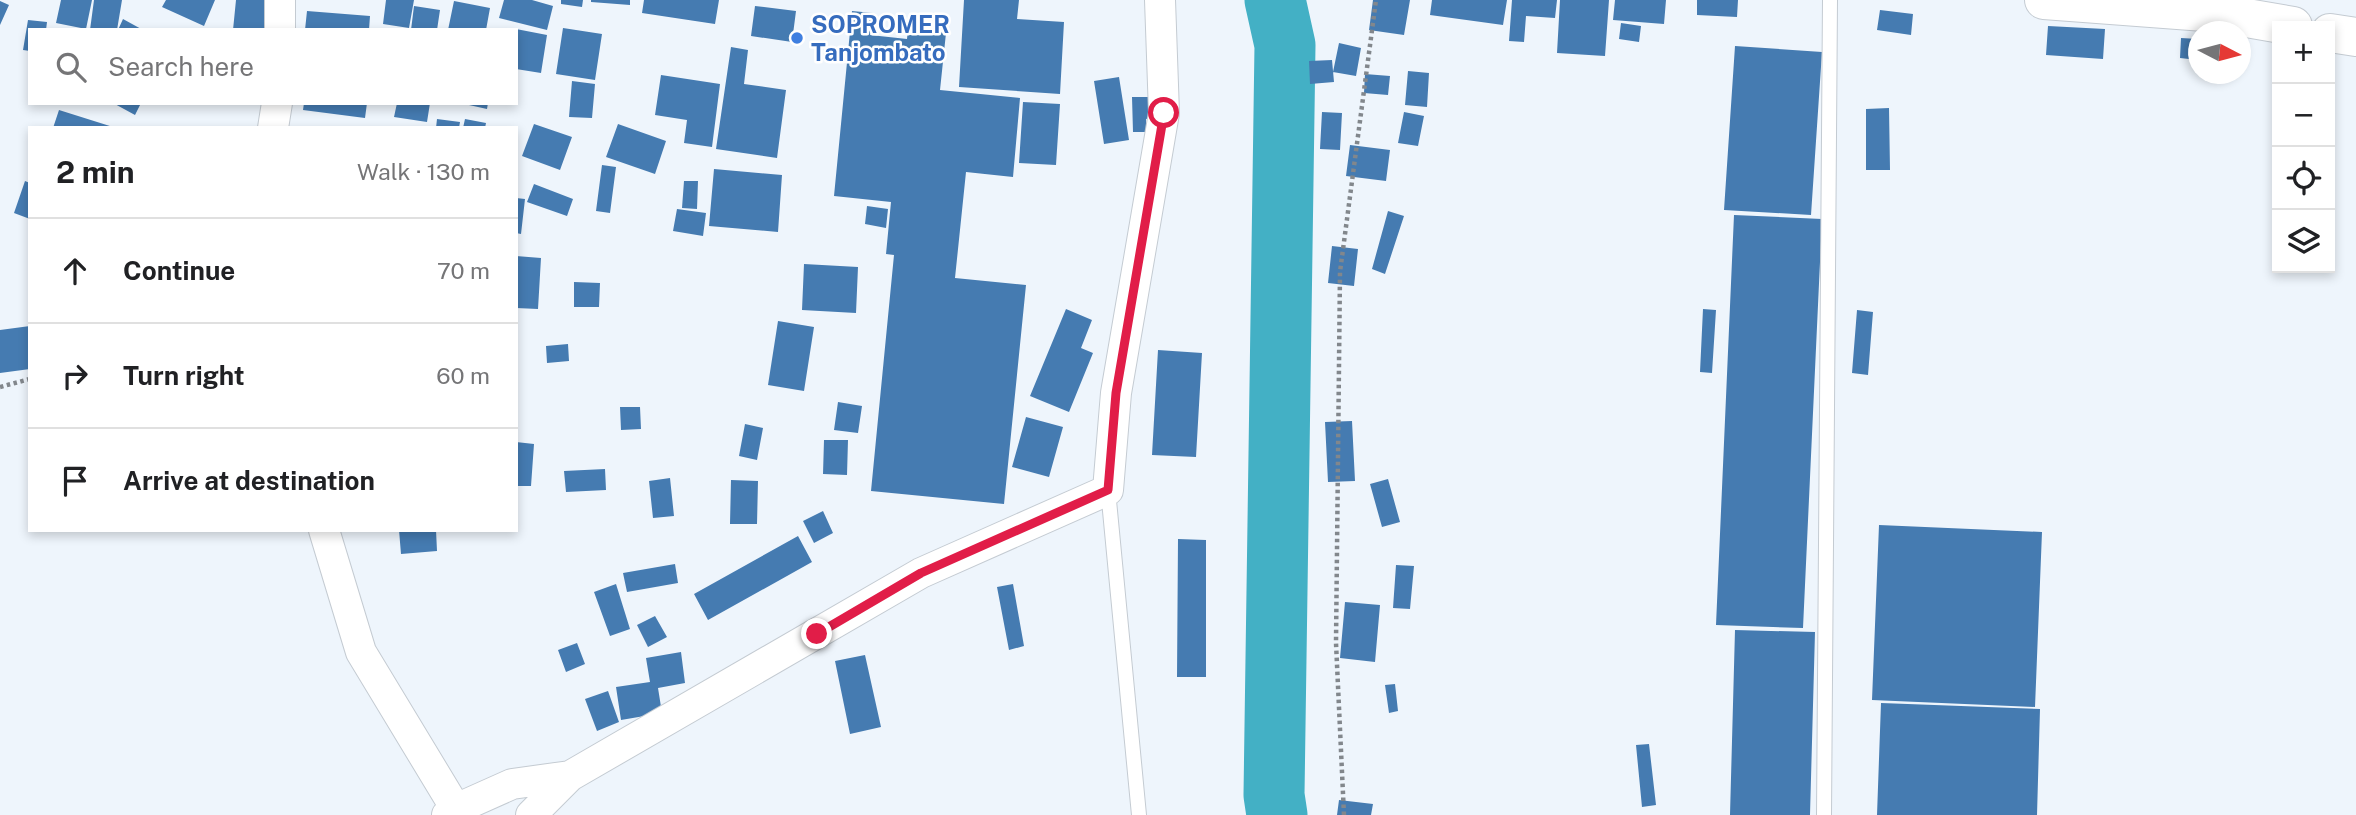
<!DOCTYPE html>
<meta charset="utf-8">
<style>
:root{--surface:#fff;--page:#f2f2f2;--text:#202124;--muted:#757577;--line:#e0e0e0}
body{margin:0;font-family:"Public Sans",sans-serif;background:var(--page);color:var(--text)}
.controls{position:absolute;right:21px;top:21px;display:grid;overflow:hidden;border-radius:0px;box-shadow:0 4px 10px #0003}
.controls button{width:63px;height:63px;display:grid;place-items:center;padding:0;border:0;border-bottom:2px solid var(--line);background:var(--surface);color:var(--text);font:35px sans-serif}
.compass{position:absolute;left:2188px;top:21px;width:63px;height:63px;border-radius:50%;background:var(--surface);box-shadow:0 4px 10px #0003;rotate:96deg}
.stop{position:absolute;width:21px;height:21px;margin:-16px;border:5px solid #e11d48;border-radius:50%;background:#fff}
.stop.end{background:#e11d48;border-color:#fff;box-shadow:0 2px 7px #0008}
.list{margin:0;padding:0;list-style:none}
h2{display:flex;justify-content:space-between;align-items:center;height:91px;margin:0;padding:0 28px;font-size:30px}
h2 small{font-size:23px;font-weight:400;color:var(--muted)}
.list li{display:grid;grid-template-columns:46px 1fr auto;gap:21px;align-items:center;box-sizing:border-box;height:105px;padding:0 28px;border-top:2px solid var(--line)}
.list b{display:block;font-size:26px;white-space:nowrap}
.list em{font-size:23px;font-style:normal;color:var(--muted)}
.icon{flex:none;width:38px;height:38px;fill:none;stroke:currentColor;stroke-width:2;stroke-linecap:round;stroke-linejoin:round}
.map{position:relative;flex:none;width:2356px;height:815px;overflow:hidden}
.search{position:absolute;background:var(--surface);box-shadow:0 4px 10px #0003;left:28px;top:28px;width:490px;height:77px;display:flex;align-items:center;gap:18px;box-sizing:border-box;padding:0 24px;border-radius:0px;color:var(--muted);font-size:26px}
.panel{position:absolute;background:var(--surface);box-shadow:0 4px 10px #0003;left:28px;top:126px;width:490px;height:406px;border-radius:0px}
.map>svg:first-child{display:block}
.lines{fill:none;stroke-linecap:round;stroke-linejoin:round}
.river{stroke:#43b0c5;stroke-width:61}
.building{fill:#457bb1}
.service-casing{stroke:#c4cbd2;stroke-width:16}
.minor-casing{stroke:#c4cbd2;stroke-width:32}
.primary-casing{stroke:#c4cbd2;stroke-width:40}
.path{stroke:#82878c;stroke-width:4.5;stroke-dasharray:3.5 3.5;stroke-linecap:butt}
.service{stroke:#fff;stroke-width:14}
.minor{stroke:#fff;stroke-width:30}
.primary{stroke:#fff;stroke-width:38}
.route{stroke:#e11d48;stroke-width:9}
.shop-dot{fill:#3f7fe0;stroke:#fff;stroke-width:2.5}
.labels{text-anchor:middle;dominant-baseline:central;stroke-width:5;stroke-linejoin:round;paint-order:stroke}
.shop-label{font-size:24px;font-weight:bold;fill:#366cbe;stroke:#fff;text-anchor:start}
</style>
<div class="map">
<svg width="2356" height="815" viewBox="0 0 2356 815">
<rect width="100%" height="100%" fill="#eef5fc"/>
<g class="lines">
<!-- river -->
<path class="river" d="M1275,0L1285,45L1274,795L1277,815"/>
</g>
<!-- building -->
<path class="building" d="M61,0H92L86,29L56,23Z
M94,0H122L117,30H90Z
M166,0H215L204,26L162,7Z
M236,0H277L275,30H233Z
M386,0H414L409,28L383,24Z
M504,0H532L553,6L547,30L499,18Z
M561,0H583L582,7L561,4Z
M591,0H630V5L591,2Z
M644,0H719L715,24L642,13Z
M964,0H1019L1017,19L1064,22L1060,94L959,87Z
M1373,0H1410L1404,35L1369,30Z
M1432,0H1507L1503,25L1430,15Z
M1512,0H1557L1555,18L1526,16L1524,42L1509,41Z
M1560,0H1609L1605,56L1557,53Z
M1615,0H1666L1664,24L1613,20Z
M1697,0H1738L1737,17L1697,15Z
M0,1L9,5L0,25Z
M454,1L490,8L486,30H448Z
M414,6L440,10L437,30H411Z
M755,6L796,11L792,42L751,36Z
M1880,10L1913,14L1911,35L1877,30Z
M307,11L370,16L369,30H305Z
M852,11L873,13L870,35L907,39L908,29L946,33L940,90L1020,98L1013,177L966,172L955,278L1026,285L1004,504L871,491L894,255L886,254L891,202L834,196Z
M123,19L143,30H118Z
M28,20L47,22L46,30H30V51L23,50Z
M1621,23L1641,26L1639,42L1619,39Z
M2048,26L2105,29L2103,59L2046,55Z
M563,28L602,34L595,80L556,74Z
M516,29L547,35L541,73L516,69Z
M2181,38L2198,39V60L2180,58Z
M1339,43L1361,48L1356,76L1333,72Z
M1735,46L1822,52L1811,215L1724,210Z
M731,47L748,50L744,84L786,90L777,158L716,149Z
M1332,60L1334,82L1310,84L1309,61Z
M1408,71L1429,73L1427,107L1405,105Z
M1365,74L1390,76L1388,95L1364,93Z
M661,75L720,84L712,147L684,143L687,120L655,115Z
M1119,77L1129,140L1104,144L1094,81Z
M572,81L595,84L592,118L569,117Z
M1132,97H1154V119H1146V132H1133Z
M1023,102L1060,104L1056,165L1019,163Z
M113,103H141L135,115Z
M304,103H367L365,118L303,110Z
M397,103H430L427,122L394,117Z
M460,103H488L487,109Z
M1889,108L1890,170H1866V109Z
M59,110L113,127V128H53Z
M1322,112L1342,113L1340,150L1320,149Z
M1404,112L1424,116L1418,146L1398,143Z
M437,119L460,122L459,128H436Z
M465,119L486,123L485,128H463Z
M534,124L572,137L560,170L522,156Z
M618,124L666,141L655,174L606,157Z
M1350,145L1390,150L1386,181L1346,176Z
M602,165L616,167L610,213L596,211Z
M714,169L782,175L778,232L709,226Z
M25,181L30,183V219L14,213Z
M684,181H698L697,209L682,208Z
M534,184L573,199L567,216L527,202Z
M516,198L525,199L521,234L516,233Z
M867,206L888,209L886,228L865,224Z
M677,209L706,213L703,236L673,231Z
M1388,211L1404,216L1385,274L1372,269Z
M1734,215L1822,219L1803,628L1716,625Z
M1332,246L1358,249L1354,286L1328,283Z
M516,256L541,258L538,309L516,308Z
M804,264L858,267L856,313L802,310Z
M574,282L600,283L599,307H574Z
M1066,309L1092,320L1081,348L1093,353L1069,412L1030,396Z
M1703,309L1716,310L1712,373L1700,372Z
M1857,310L1873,312L1868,375L1852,373Z
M778,321L814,327L804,391L768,385Z
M30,326V369L0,373V330Z
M568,344L569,361L547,363L546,346Z
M1158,350L1202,353L1196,457L1152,455Z
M838,402L862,406L858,433L834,430Z
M620,407H640L641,429L621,430Z
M1026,417L1063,427L1049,477L1012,467Z
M1352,421L1355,481L1328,482L1325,422Z
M745,424L763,428L757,460L739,456Z
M824,440H848L847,475L823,474Z
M516,442L534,444L531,486H516Z
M605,469L606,490L566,492L564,471Z
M670,478L674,516L653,518L649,481Z
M1388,479L1400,522L1382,527L1370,484Z
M731,480L758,481L757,524H730Z
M823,511L833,533L814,543L803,521Z
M1879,525L2042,532L2035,707L1872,700Z
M399,530H436L437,551L401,554Z
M798,536L812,562L708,620L694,594Z
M1178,539L1206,540V677H1177Z
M675,564L678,583L627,592L623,573Z
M1396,565L1414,566L1410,609L1393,608Z
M616,584L630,629L610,636L594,592Z
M1013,584L1024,646L1009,650L997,587Z
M1345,602L1380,605L1375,662L1340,658Z
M655,616L667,637L648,647L637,625Z
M1735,630L1815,632L1810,815H1730Z
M577,643L585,664L566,672L558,650Z
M681,652L685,683L658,688L662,713L621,720L616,687L650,682L646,658Z
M865,655L881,727L850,734L835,661Z
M1395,684L1398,711L1389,713L1385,685Z
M608,691L619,722L597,731L585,699Z
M1881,703L2040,709L2037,815H1877Z
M1649,744L1656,805L1642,807L1636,745Z
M1339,800L1373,804L1371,815H1337Z"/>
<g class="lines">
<!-- service casing -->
<g class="service-casing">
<path id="service" d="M1108,490L1139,815
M1824,815L1830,0"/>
</g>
<!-- minor casing -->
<g class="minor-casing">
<path id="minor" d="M280,30V0
M273,128L277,103
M324,530L361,652L456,809
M447,815L456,809L512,784L570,776
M531,815L570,776L921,573L1108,490L1116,393L1164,113L1160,0"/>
</g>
<!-- primary casing -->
<g class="primary-casing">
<path id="primary" d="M2044,0L2218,13L2293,26
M2330,33L2356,37"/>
</g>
<!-- path -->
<path class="path" d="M0,387L30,379
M1344,815L1336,643L1340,272L1376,0"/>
<!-- service -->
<use href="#service" class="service"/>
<!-- minor -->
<use href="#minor" class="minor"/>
<!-- primary -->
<use href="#primary" class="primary"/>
</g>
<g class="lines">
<!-- route -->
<path class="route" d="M817,634L921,573L1108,490L1116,393L1164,113"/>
</g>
<!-- markers -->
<circle class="shop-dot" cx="797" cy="38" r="7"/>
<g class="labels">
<!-- shop labels -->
<g class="shop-label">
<text x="811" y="24">SOPROMER<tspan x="811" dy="28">Tanjombato</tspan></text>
</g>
</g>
</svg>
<div class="controls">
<button>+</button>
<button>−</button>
<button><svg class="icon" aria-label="locate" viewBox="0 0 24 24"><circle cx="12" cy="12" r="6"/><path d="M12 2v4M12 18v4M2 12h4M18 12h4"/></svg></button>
<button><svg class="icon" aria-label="layers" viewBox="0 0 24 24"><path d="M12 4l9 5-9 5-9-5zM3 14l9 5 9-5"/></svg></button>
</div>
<svg class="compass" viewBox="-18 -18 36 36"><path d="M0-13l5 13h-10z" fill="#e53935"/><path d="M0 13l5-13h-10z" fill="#757577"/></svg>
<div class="stop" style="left:1164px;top:113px"></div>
<div class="stop end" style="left:817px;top:634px"></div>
<div class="search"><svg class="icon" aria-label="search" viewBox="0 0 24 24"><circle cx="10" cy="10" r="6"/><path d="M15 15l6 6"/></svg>Search here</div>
<section class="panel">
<h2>2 min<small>Walk · 130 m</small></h2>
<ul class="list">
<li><svg class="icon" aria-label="ahead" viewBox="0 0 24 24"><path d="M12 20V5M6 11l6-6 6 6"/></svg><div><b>Continue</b></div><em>70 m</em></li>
<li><svg class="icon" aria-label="right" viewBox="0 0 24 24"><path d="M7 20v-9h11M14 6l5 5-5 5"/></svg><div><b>Turn right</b></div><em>60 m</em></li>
<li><svg class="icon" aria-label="arrive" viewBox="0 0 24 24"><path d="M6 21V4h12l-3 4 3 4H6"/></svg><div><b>Arrive at destination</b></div></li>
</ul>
</section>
</div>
